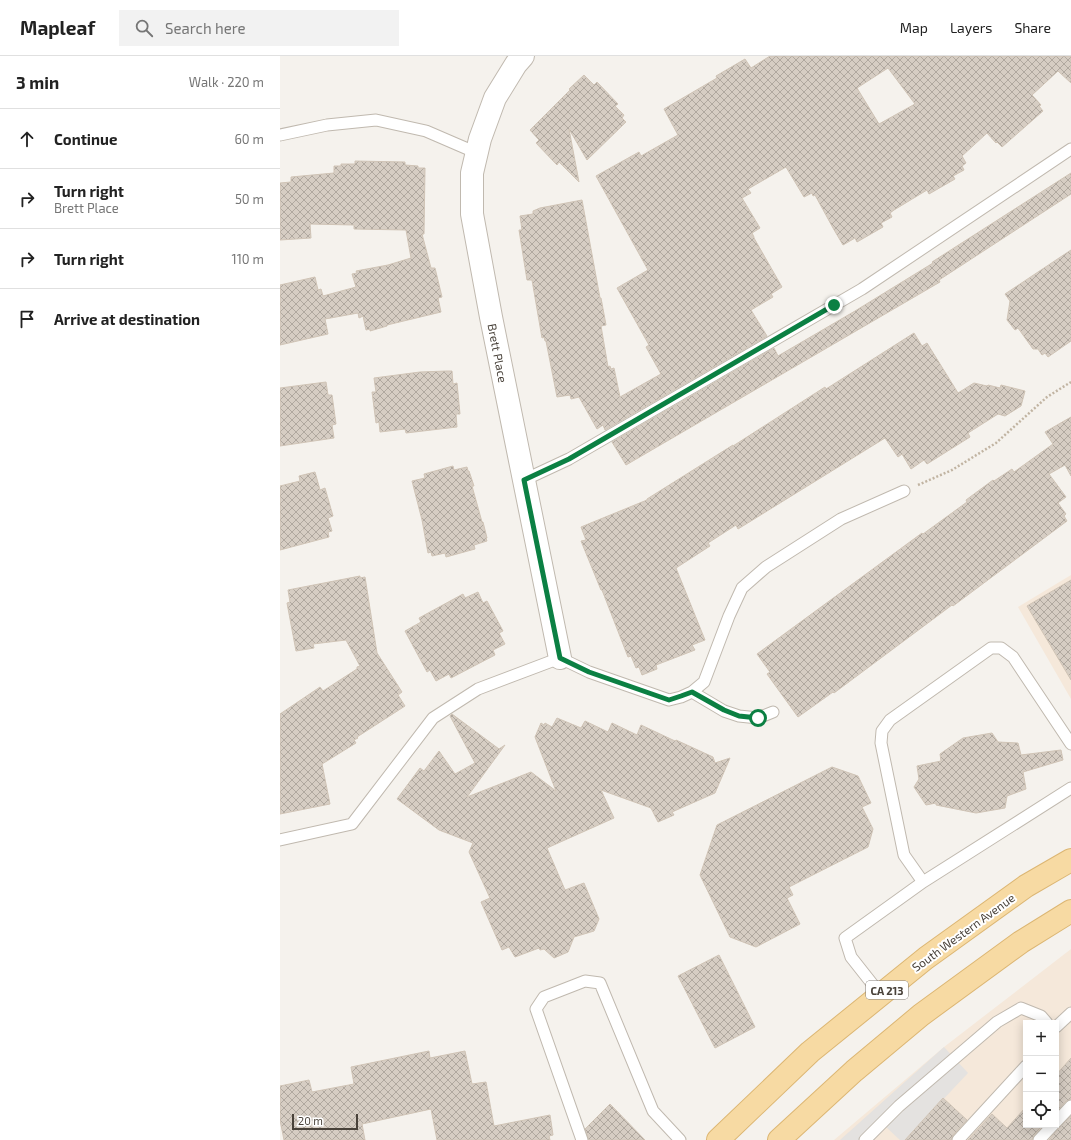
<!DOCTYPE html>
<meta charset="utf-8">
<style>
:root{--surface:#fff;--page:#f2f2f2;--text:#222;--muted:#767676;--line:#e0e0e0}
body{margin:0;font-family:"Exo 2",sans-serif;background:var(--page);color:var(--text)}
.controls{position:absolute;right:12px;bottom:12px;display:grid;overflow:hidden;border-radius:0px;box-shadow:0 2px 10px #0003}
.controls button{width:36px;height:36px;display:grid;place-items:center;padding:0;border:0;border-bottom:1px solid var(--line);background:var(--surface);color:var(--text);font:20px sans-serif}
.scale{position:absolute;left:12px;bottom:10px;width:66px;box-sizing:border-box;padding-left:4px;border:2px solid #49423a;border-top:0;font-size:11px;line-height:14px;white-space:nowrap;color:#49423a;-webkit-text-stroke:3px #fff;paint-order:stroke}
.stop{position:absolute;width:12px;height:12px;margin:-9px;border:3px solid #0b8043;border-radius:50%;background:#fff}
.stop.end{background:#0b8043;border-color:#fff;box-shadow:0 1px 4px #0008}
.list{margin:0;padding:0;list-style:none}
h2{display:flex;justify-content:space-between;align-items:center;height:52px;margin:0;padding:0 16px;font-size:17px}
h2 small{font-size:13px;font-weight:400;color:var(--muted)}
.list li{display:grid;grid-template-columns:26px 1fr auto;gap:12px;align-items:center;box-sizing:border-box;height:60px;padding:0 16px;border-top:1px solid var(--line)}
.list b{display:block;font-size:15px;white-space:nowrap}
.list p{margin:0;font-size:13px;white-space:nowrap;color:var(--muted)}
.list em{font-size:13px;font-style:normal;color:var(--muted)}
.icon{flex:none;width:22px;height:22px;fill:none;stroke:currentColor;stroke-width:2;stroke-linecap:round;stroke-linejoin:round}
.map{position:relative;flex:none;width:791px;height:1084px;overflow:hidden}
header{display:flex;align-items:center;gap:24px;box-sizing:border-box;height:56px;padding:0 20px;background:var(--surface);border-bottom:1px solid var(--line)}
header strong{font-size:19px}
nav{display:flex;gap:22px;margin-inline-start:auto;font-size:14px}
.search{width:280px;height:36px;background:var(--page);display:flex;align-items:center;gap:10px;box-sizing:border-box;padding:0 14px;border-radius:0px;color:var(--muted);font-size:15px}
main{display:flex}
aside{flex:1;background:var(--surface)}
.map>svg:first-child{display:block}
.commercial{fill:#f5e8da;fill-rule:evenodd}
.parking{fill:#e4e2e0}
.building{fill:url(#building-cross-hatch);stroke:#d0c4b6;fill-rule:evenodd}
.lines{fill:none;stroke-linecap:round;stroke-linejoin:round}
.lane-casing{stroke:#c0b9af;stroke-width:13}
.street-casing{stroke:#c0b9af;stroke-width:24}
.primary-casing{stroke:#dcb673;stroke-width:24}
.path{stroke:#c1b4a2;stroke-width:2.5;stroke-dasharray:2 2;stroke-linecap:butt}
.lane{stroke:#fff;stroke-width:11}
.street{stroke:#fff;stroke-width:22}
.primary{stroke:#f7daa3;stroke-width:22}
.route{stroke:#0b8043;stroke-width:5}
.labels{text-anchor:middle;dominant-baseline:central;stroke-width:4;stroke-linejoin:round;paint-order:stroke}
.shield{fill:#fff;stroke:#807b75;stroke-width:1}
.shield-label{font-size:11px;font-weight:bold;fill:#49423a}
.street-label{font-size:12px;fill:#49423a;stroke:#fff}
</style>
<header>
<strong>Mapleaf</strong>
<div class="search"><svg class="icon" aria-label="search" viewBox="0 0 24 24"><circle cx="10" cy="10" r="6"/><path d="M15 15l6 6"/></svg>Search here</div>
<nav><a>Map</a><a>Layers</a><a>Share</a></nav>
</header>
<main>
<aside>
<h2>3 min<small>Walk · 220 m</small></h2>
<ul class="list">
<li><svg class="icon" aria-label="ahead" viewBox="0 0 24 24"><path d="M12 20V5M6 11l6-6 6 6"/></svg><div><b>Continue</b></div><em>60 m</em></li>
<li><svg class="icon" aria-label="right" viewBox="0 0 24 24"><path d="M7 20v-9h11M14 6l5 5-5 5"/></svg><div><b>Turn right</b><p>Brett Place</p></div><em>50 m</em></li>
<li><svg class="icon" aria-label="right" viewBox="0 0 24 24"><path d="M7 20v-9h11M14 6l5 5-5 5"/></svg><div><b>Turn right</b></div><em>110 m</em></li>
<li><svg class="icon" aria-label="arrive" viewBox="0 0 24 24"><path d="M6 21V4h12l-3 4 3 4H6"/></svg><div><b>Arrive at destination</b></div></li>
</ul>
</aside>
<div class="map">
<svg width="791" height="1084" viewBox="0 0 791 1084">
<defs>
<pattern id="building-cross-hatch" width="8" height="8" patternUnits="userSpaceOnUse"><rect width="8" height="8" fill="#d6cdc3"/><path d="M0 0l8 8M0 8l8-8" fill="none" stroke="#b0a89f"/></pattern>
</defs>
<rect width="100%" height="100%" fill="#f5f2ed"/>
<!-- commercial -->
<path class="commercial" d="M791,519V643L738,551Z
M791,893V1084H554L664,991ZM746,967H776V1069H746Z"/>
<!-- parking -->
<path class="parking" d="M664,991L688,1017L625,1084H620L606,1071L594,1084H560Z"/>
<!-- building -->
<path class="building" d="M490,0H791V27L778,15L752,39L761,49L759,50L763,55L722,91L717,86L716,87L707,77L682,100L686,107L682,110L684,114L673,120L675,123L649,138L647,134L614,154L610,157L612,161L601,167L603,171L577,186L575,182L563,189L553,172L535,139L533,140L532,137L524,141L506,111L468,133L471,137L462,142L480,172L472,177L474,181V182L502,231L491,238L493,241L471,254L487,280L325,374L323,369L317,373L299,341L291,343L290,339L277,341L266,285H265L264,281L262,282L252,224H247L239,174H242L240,160L253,158V155L260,152L302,144L320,242H321L326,269L321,270L328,311L330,310L331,313L334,312L340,341L381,318L366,291L369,289L337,232L368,214L316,120L359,96L361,100L398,79L384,53L437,22L436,20L465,3L471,12ZM608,12L635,48L599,68L577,32Z
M304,19L314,29L317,26L338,48L335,50L344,59L342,62L346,66L307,104L289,73L299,126L279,106L277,109L256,87L259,84L250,74L290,34L289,33Z
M75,105L125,106V109L138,110V112H145L144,178H142L151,212H155L162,241L158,242L161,256L107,269V270L90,275V273L86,274L83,260L79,262L78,257L45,263L48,278L0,289V229L35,221L38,234L41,233L43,240L76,231L72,218L77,217L76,215L108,209L131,202L126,174L74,173V169L30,168L31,182L0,184V127L11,126V121L54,117V110H61V108H75Z
M791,117V138L659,224L660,226L346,409L332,386L494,292L498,300L575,255L653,207L652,206Z
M791,194V285L768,301L765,297L762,299L758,293H753L738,272L735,274L727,264L730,245L725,238Z
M634,277L642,290L647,287L678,337L694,327L707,330L708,329L720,332L721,329L745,335L741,350L725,360L718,358L688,377L690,381L647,408L644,404L631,413L622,398L618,401L605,382L458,473L456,469L428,487L430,490L396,512L425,584L412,589L415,594L376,609L377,613L362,619L359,611L356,612L351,600L348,601L322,534H321L301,485L306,484L301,471L367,444V443L453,389V390L545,331L546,333Z
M167,315H172L173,328L177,327L180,358H176L177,371L126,377L125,373L100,376L99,366L96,367L92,336H96L94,322L140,316Z
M46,326L48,339H52L56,368L52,369L54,382L0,390V332Z
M791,361V420L785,409L769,418L786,441L778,447L786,458L784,460L787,465L673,550L672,549L554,637L553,636L518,661L487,618L490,616L477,598L642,477L643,478L687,446L686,444L713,424L714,425L732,413L734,416L773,388L765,376Z
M173,410L174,414L187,411L188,415H189L194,430H192L202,466H203L207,482H206L207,485L194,489L195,493L166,501L165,497L152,500L151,496L148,497L142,464L132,425L145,422L144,418Z
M35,416L40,434L45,432L53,460L48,462L52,475L48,476L49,481L0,494V430L20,425L19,420Z
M80,520V522L85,521L97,597L122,636L118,639L125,650L77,681L78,682L74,684L76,687L42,708L50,748L0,758V658L40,631L43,635L77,613V611L80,610L66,584L33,588L34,592L16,595L7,547L10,546L8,534Z
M791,524V624L747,550Z
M198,536L203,547L207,545L223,575L219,577L225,588L213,594L215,599L171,622L169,618L156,625L150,614L147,616L125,575L141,566L139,562L183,538L185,542Z
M172,658L219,693L225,689L187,741L251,716L276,735L255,681L261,667L264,669L265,667L272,671L277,662L301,672L305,665L328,676L332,667L357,679L361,669L395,685L396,684L433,701L435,707L450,702L435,737L392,756L394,759L378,766L371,752L321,734L334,762L267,792L285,834L304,827L319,863L314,875L294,881L288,896L274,902L264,893L260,894L259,892L235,901L229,891L222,894L201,846L210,842L189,796L193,787L159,774L117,743L140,712L144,715L159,695L175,718L195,707L170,660Z
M712,677L718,686L738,687L741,699L781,694L783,704L743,716L746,733L727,740L725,752L696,757L656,749V747L646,749L634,731L639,723L637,710L661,705L660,698L683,682Z
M552,711L578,720L591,747L582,751L593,773L588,791L509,831L513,839L507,842L520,868L476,891L450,881L420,819L437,769Z
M439,899L475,971L435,992L398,920Z
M149,995L150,1002L185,995L192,1028L206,1026L214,1070L270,1059L273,1079L269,1080L270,1084H157L151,1053L82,1068L85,1084H4L0,1064V1030L29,1024L32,1036L74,1028L71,1011Z
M791,1002V1043L786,1045L776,1056V1019Z
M663,1042L687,1064L673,1079L671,1084H625Z
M330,1048L365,1084H309L305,1073Z
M746,1051V1069H763L754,1079L752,1084H688L712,1058L727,1072Z
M791,1060V1084H769L779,1072Z"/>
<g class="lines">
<!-- lane casing -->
<g class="lane-casing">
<path id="lane" d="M0,79L47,69L96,64L146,75L197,97
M244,424L289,403L582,233L791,93
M412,636L444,655L459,660L478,662L493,656
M0,784L72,768L153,662L198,633L280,602L309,616L389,644L401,641L412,636L424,626L449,560L462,532L486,511L561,463L624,435
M643,826L624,799L601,687L602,675L610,664L711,592H721L733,601L791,688
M601,939L571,901L565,882L643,826L791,732
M776,971L791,957
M776,1066L791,1050
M302,1084L256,953L264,941L305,925L320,927L373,1055L400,1084
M585,1084L619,1050L717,966L741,952L761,960L767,967
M678,1084L746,1010
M759,1084L773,1069"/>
</g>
<!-- street casing -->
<g class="street-casing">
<path id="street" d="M243,0L236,8L215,42L200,83L192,117V158L211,261L280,602"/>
</g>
<!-- primary casing -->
<g class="primary-casing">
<path id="primary" d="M438,1084L530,996L646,902L746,830L791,804
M499,1084L574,1015L641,959L741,886L791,855"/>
</g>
<!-- path -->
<path class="path" d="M638,429L672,414L716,387L767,341L791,326"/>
<!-- lane -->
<use href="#lane" class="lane"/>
<!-- street -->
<use href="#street" class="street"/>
<!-- primary -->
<use href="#primary" class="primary"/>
</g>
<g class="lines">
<!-- route -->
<path class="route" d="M478,662L459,660L444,654L412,636L401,640L389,644L309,616L280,602L244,424L289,403L554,249"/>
</g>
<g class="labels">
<!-- shield labels -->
<rect class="shield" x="586" y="925" width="42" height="18" rx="3"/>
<g class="shield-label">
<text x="607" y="934">CA 213</text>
</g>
<!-- street labels -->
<g class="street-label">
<text transform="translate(218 297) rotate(79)">Brett Place</text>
<text transform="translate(683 876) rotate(-36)">South Western Avenue</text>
</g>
</g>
</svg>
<div class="controls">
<button>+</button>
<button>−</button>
<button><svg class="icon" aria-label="locate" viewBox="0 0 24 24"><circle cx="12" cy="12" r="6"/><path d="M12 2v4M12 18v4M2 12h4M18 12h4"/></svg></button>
</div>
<div class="scale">20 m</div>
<div class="stop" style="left:478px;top:662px"></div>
<div class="stop end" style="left:554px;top:249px"></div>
</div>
</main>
